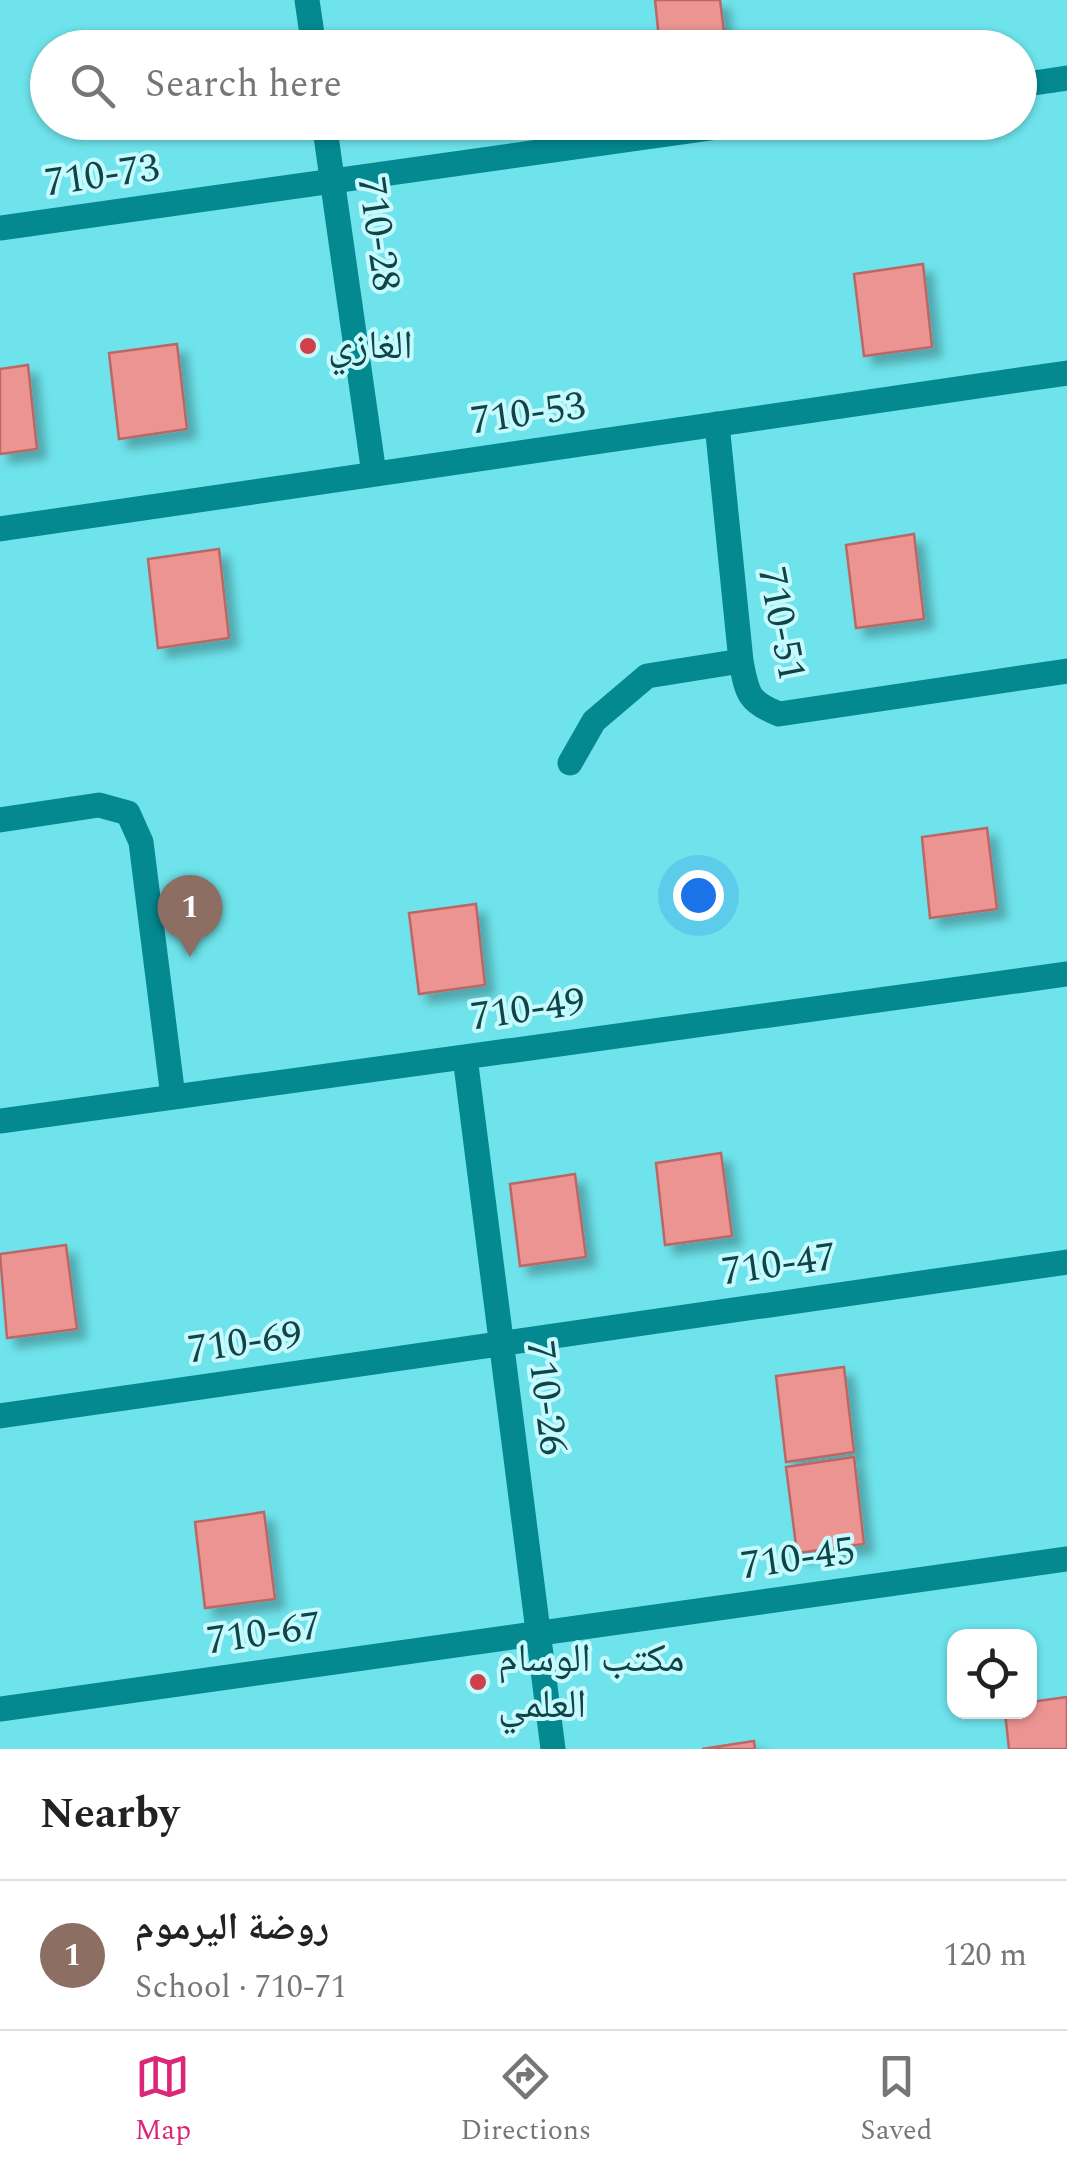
<!DOCTYPE html>
<meta charset="utf-8">
<style>
:root{--surface:#fff;--page:#f2f2f2;--text:#222;--muted:#767676;--line:#e0e0e0;--accent:#db2777}
body{margin:0;font-family:Spectral,"Noto Naskh Arabic",serif;background:var(--page);color:var(--text)}
.controls{position:absolute;right:30px;bottom:30px;display:grid;overflow:hidden;border-radius:20px;box-shadow:0 2px 8px #0004}
.controls button{width:90px;height:90px;display:grid;place-items:center;padding:0;border:0;border-bottom:2px solid var(--line);background:var(--surface);color:var(--text);font:50px sans-serif}
.you{position:absolute;left:698px;top:895px;width:35px;height:35px;margin:-25px;border:8px solid #fff;border-radius:50%;background:#1a73e8;box-shadow:0 0 0 15px #1a73e833}
.badge{display:grid;place-items:center;width:65px;height:65px;border-radius:50%;background:var(--accent);color:#fff;font-size:32px;font-weight:700}
.pin{position:absolute;translate:-50% -82px;filter:drop-shadow(0 2px 5px #0008)}
.pin::after{content:'';position:absolute;top:52px;width:35px;height:30px;background:inherit;clip-path:polygon(0 0,100% 0,50% 100%)}
.list{margin:0;padding:0;list-style:none}
h2{display:flex;justify-content:space-between;align-items:center;height:130px;margin:0;padding:0 40px;font-size:42px}
h2 small{font-size:32px;font-weight:400;color:var(--muted)}
.list li{display:grid;grid-template-columns:65px 1fr auto;gap:30px;align-items:center;box-sizing:border-box;height:150px;padding:0 40px;border-top:2px solid var(--line)}
.list b{display:block;font-size:38px;white-space:nowrap}
.list p{margin:0;font-size:32px;white-space:nowrap;color:var(--muted)}
.list em{font-size:32px;font-style:normal;color:var(--muted)}
.icon{flex:none;width:55px;height:55px;fill:none;stroke:currentColor;stroke-width:2;stroke-linecap:round;stroke-linejoin:round}
.map{position:relative;flex:none;width:1067px;height:1749px;overflow:hidden}
.search{position:absolute;background:var(--surface);box-shadow:0 2px 8px #0004;left:30px;right:30px;top:30px;height:110px;display:flex;align-items:center;gap:25px;box-sizing:border-box;padding:0 35px;border-radius:55px;color:var(--muted);font-size:38px}
.sheet{height:280px;background:var(--surface)}
nav{display:flex;justify-content:space-around;align-items:center;box-sizing:border-box;height:140px;border-top:2px solid var(--line);background:var(--surface);font-size:28px;color:var(--muted)}
nav a{display:grid;justify-items:center;gap:5px}
nav .on{color:var(--accent)}
.map>svg:first-child{display:block}
.building{fill:#ec9492;stroke:#ba6766;stroke-width:2.5;filter:url(#shadow)}
.lines{fill:none;stroke-linecap:round;stroke-linejoin:round}
.minor{stroke:#048991;stroke-width:25}
.poi-dot{fill:#d04049;stroke:#c6fafe;stroke-width:4}
.labels{text-anchor:middle;dominant-baseline:central;stroke-width:8;stroke-linejoin:round;paint-order:stroke}
.street-label{font-size:40px;fill:#104548;stroke:#c6fafe}
.poi-label{font-size:40px;fill:#104548;stroke:#c6fafe;text-anchor:start}
</style>
<div class="map">
<svg width="1067" height="1749" viewBox="0 0 1067 1749">
<defs>
<filter id="shadow"><feDropShadow dx="9" dy="9" stdDeviation="5" flood-color="#0004"/></filter>
</defs>
<rect width="100%" height="100%" fill="#6ee3eb"/>
<!-- building -->
<path class="building" d="M655,0H720L726,48H660Z
M923,264L932,347L864,356L854,274Z
M177,344L187,429L119,439L109,353Z
M28,365L37,449L0,454V369Z
M914,534L924,619L856,628L846,545Z
M219,549L229,638L158,648L148,559Z
M987,828L997,909L930,918L922,837Z
M476,904L485,985L419,994L409,913Z
M721,1153L732,1236L665,1245L656,1163Z
M575,1174L586,1257L520,1266L510,1184Z
M66,1245L77,1329L7,1338L0,1254Z
M844,1367L854,1452L786,1462L776,1376Z
M854,1457L864,1544L797,1553L786,1467Z
M264,1512L275,1599L205,1608L195,1522Z
M1067,1697V1749H1009L1005,1712H1030V1702Z
M754,1741L755,1749H702Z"/>
<g class="lines">
<!-- minor -->
<path class="minor" d="M307,0L314,48
M1020,85L1067,78
M324,122L374,474
M0,228L752,122
M717,424L741,661C747,693 748,702 779,714L1067,671
M0,529L1067,373
M570,763L594,721L647,676L741,661
M0,820L99,805L128,813L141,842L173,1097
M465,1057L553,1749
M0,1121L1067,974
M0,1416L1067,1262
M0,1709L1067,1559"/>
</g>
<!-- markers -->
<g class="poi-dot">
<circle cx="308" cy="346" r="10"/>
<circle cx="478" cy="1682" r="10"/>
</g>
<g class="labels">
<!-- street labels -->
<g class="street-label">
<text transform="translate(102 176) rotate(-8)">710-73</text>
<text transform="translate(378 234) rotate(82)">710-28</text>
<text transform="translate(528 414) rotate(-8)">710-53</text>
<text transform="translate(781 624) rotate(79)">710-51</text>
<text transform="translate(528 1010) rotate(-8)">710-49</text>
<text transform="translate(779 1265) rotate(-8)">710-47</text>
<text transform="translate(245 1343) rotate(-8)">710-69</text>
<text transform="translate(546 1398) rotate(83)">710-26</text>
<text transform="translate(798 1559) rotate(-8)">710-45</text>
<text transform="translate(264 1634) rotate(-8)">710-67</text>
</g>
<!-- poi labels -->
<g class="poi-label">
<text x="328" y="346">الغازي</text>
<text x="498" y="1659">مكتب الوسام<tspan x="498" dy="46">العلمي</tspan></text>
</g>
</g>
</svg>
<div class="controls">
<button><svg class="icon" aria-label="locate" viewBox="0 0 24 24"><circle cx="12" cy="12" r="6"/><path d="M12 2v4M12 18v4M2 12h4M18 12h4"/></svg></button>
</div>
<div class="you"></div>
<div class="pin badge" style="left:190px;top:957px;background:#8d6e63">1</div>
<div class="search"><svg class="icon" aria-label="search" viewBox="0 0 24 24"><circle cx="10" cy="10" r="6"/><path d="M15 15l6 6"/></svg>Search here</div>
</div>
<section class="sheet">
<h2>Nearby<small></small></h2>
<ul class="list">
<li><span class="badge" style="background:#8d6e63">1</span><div><b>روضة اليرموم</b><p>School · 710-71</p></div><em>120 m</em></li>
</ul>
</section>
<nav>
<a class="on"><svg class="icon" aria-label="map" viewBox="0 0 24 24"><path d="M3 6l6-2 6 2 6-2v14l-6 2-6-2-6 2zM9 4v14M15 6v14"/></svg>Map</a>
<a><svg class="icon" aria-label="directions" viewBox="0 0 24 24"><path d="M12 3l9 9-9 9-9-9zM9 14v-3h6M13 9l2 2-2 2"/></svg>Directions</a>
<a><svg class="icon" aria-label="saved" viewBox="0 0 24 24"><path d="M7 4h10v16l-5-4-5 4z"/></svg>Saved</a>
</nav>
